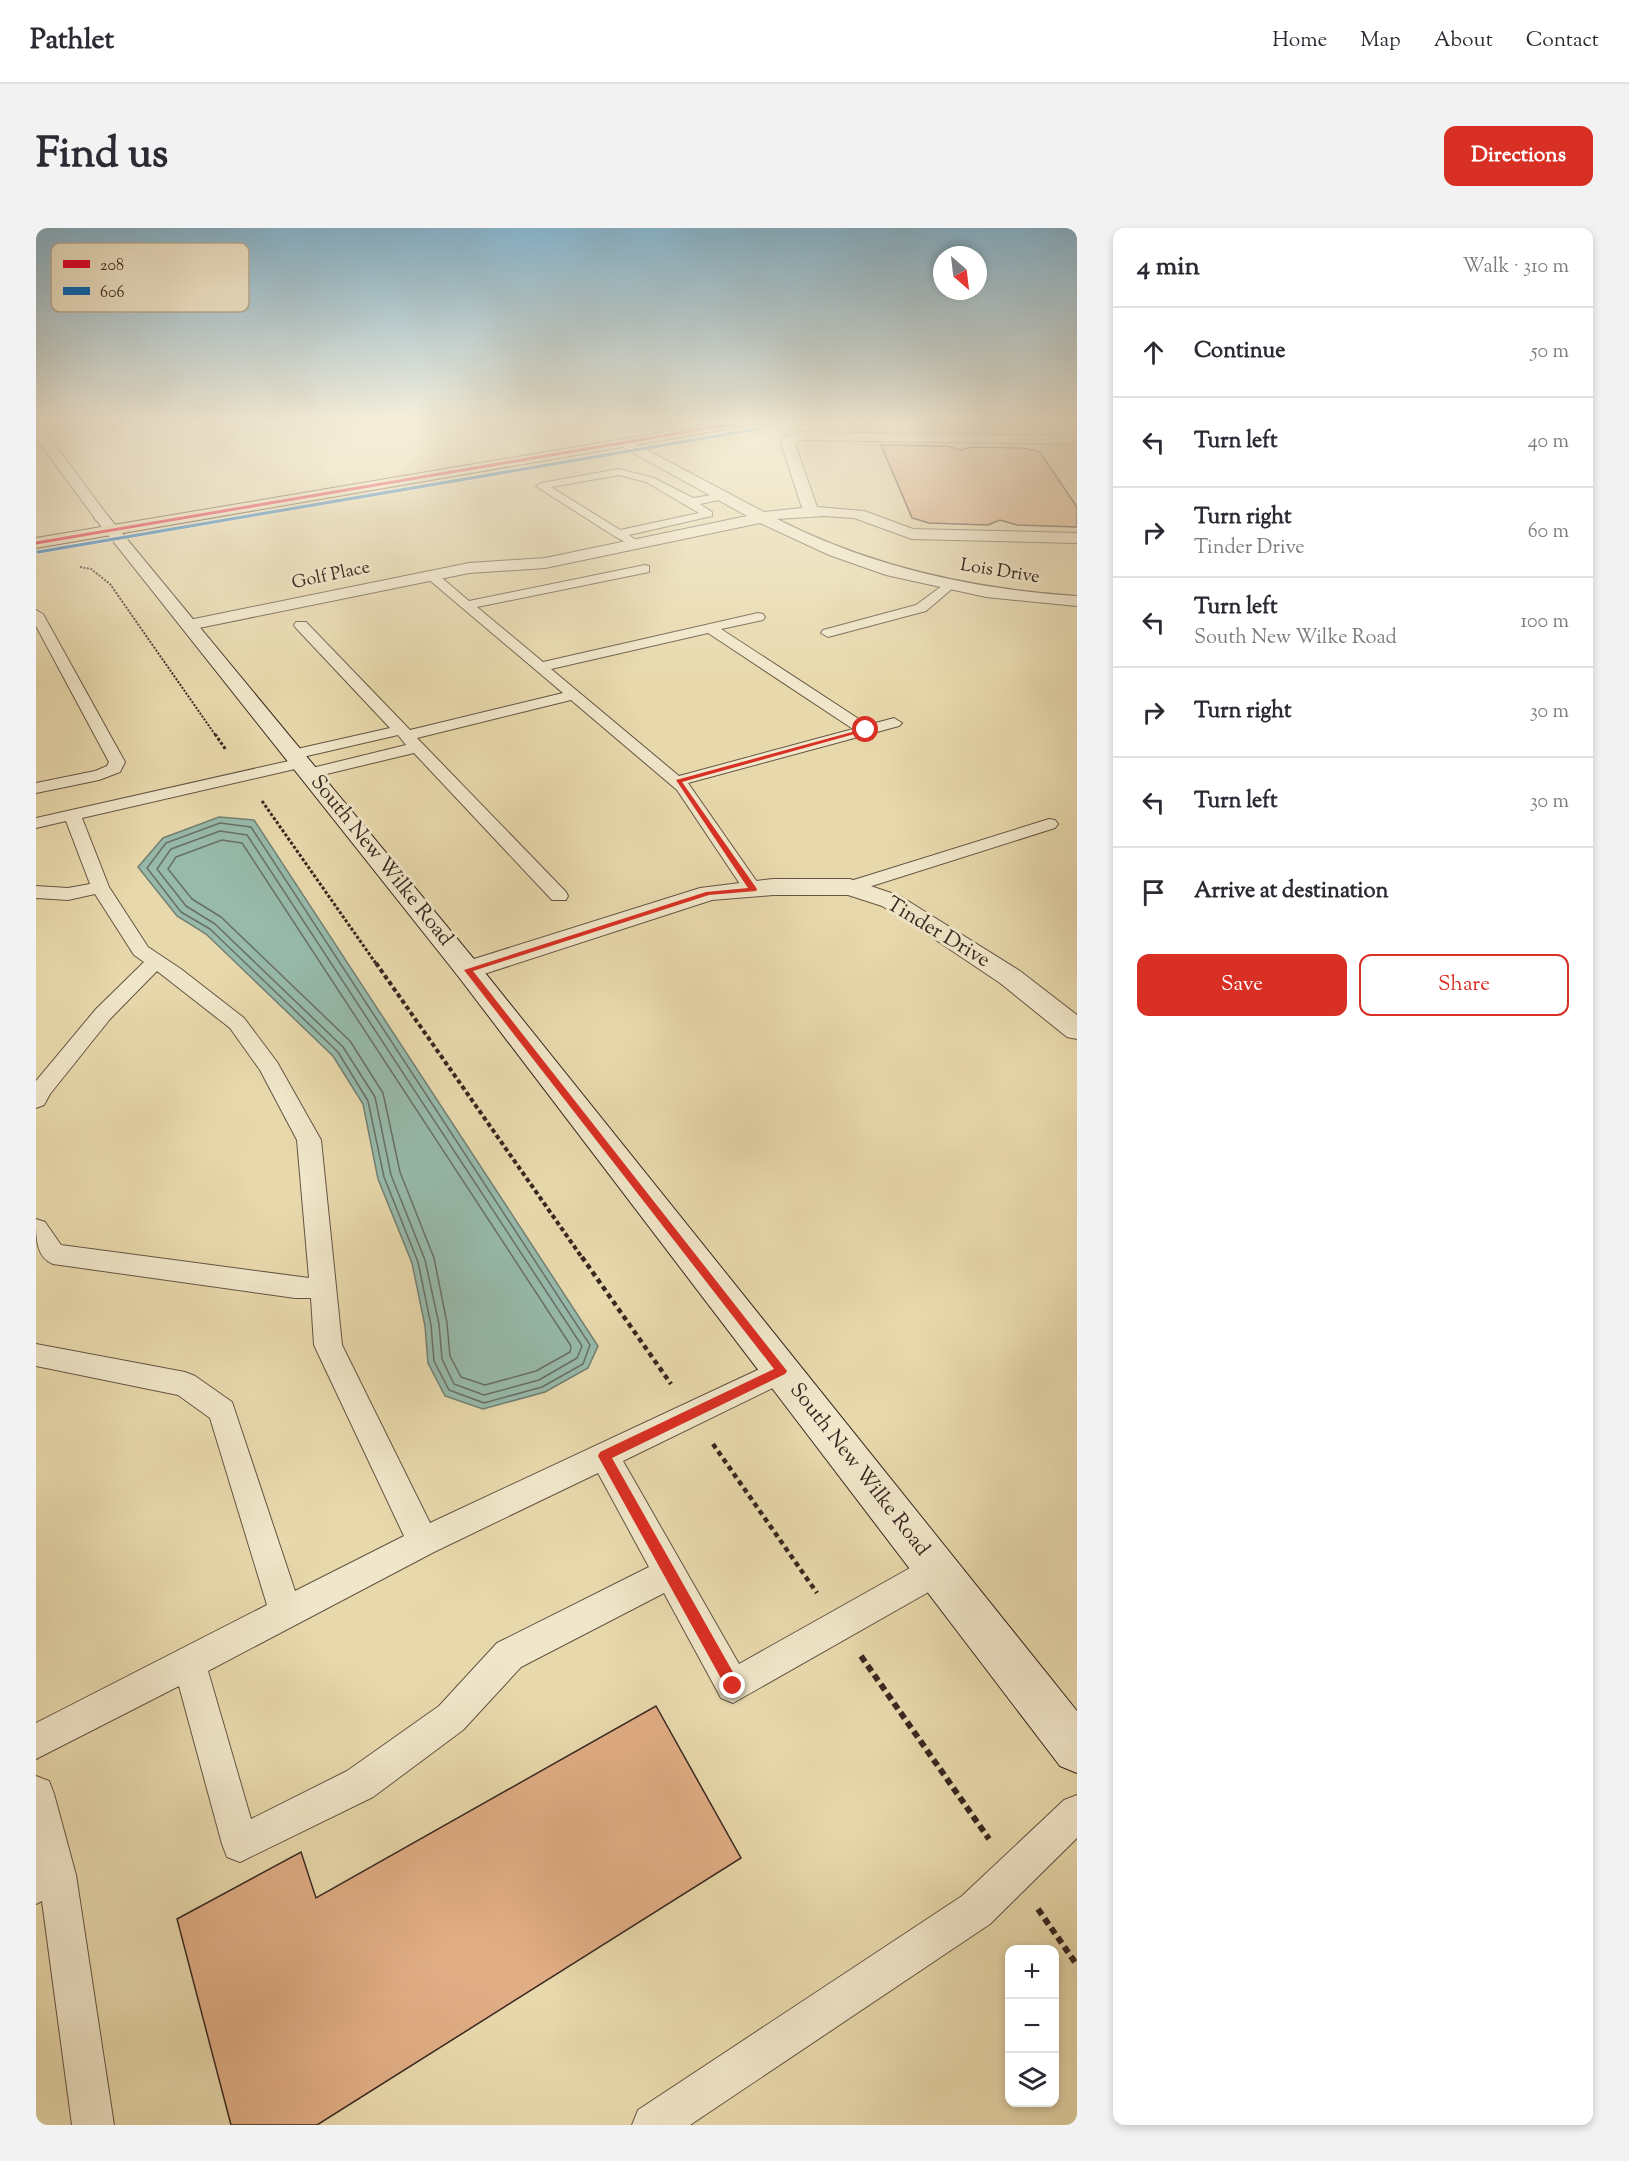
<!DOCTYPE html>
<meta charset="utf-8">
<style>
:root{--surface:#fff;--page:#f2f2f3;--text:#2b2b33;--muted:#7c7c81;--line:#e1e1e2;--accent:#d93025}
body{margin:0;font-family:"Sorts Mill Goudy",serif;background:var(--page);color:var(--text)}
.controls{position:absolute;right:18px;bottom:18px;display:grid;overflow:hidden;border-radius:12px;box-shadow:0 3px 9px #0003}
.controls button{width:54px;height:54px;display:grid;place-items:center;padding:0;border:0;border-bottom:2px solid var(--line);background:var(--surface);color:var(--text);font:30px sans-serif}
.compass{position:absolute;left:897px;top:18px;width:54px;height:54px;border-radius:50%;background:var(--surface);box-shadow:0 3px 9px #0003;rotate:152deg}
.stop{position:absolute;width:18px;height:18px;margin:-14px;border:4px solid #d93025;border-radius:50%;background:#fff}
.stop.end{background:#d93025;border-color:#fff;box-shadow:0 2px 6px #0008}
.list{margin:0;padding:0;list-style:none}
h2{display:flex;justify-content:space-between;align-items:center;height:78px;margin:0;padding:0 24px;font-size:26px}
h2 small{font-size:20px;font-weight:400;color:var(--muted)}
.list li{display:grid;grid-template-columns:39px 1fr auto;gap:18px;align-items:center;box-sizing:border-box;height:90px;padding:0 24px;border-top:2px solid var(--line)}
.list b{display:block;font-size:22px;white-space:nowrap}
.list p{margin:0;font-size:20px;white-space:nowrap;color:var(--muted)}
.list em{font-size:20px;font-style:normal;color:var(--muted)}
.actions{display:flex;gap:12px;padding:18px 24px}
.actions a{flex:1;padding:14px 0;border:2px solid var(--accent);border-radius:12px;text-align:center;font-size:21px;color:var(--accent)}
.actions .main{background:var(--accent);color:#fff}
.icon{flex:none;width:33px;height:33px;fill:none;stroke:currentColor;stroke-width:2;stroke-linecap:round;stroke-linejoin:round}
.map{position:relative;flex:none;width:1041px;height:1897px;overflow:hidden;border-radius:12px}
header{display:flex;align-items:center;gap:36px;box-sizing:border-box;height:84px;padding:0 30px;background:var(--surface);border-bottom:2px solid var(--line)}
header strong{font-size:28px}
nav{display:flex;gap:33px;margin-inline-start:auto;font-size:21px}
.intro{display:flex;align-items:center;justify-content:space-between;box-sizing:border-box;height:144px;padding:0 36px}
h1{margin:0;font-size:42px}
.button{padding:15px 27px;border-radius:12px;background:var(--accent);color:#fff;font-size:21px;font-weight:700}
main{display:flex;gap:36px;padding:0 36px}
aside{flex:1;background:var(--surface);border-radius:12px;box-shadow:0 3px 9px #0003}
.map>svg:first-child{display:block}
.water{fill:#97baab;stroke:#717f73;stroke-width:1.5}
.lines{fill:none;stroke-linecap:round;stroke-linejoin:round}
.shore{stroke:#687066;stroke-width:1.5}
.building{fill:#e1ad85;stroke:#382720;stroke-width:1.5}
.service-casing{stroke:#645443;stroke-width:2}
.minor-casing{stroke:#645443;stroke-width:2}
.secondary-casing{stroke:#382720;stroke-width:2}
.primary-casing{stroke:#382720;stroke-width:2}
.path-far4{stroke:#382720;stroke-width:2;stroke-dasharray:2 1.5;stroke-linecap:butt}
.path-far3{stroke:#382720;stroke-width:3;stroke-dasharray:3 2;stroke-linecap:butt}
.path-far2{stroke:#382720;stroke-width:4;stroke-dasharray:4.5 3;stroke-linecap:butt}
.path-far1{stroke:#382720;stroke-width:4.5;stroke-dasharray:5 4;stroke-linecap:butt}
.path{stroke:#382720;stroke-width:6;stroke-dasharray:7 4.5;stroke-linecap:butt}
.service{fill:#f0e6c9;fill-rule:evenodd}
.minor{fill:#f0e6c9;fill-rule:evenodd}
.secondary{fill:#f0e6c9;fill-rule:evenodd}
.primary{fill:#e8d9ac;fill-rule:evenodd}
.bus-1-casing{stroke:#f0e6c9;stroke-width:5}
.bus-2-casing{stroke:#f0e6c9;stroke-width:5}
.bus-1{stroke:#e4002b;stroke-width:3}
.bus-2{stroke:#0065bd;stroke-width:3}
.route{fill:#d93025}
.labels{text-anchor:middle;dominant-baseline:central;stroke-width:6;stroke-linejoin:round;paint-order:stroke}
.far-street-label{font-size:18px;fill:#382720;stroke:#f0e6c9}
.street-label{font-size:21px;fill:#382720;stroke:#f0e6c9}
.key{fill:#f0e6c9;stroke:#b9ad96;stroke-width:1.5}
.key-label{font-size:16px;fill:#382720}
</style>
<header>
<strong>Pathlet</strong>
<nav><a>Home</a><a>Map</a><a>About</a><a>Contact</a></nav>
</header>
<div class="intro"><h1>Find us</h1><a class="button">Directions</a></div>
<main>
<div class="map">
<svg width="1041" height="1897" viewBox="0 0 1041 1897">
<rect width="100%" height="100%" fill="#e8d9ac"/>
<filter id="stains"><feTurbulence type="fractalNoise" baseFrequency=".00333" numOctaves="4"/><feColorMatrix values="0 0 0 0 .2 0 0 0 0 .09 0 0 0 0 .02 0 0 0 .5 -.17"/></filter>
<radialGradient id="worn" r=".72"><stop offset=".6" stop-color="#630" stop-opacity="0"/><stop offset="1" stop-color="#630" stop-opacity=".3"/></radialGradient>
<!-- water -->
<path class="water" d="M183,589L218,592L562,1118L552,1140L509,1164L447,1181L409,1168L392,1135L389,1098L376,1035L342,951L327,876L297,828L170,706L141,688L102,639L127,610Z"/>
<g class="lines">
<!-- shore -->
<path class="shore" d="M184,595L215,599L554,1117L547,1136L506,1159L448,1175L413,1162L398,1133L395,1097L382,1034L348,949L332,873L302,824L174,701L145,684L111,640L130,615Z
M184,603L211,607L546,1118L541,1130L503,1152L448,1167L418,1156L406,1131L403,1096L389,1032L355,947L339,869L307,819L179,696L150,678L121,641L135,621Z
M186,612L206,615L535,1118L534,1124L500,1143L449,1157L425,1149L414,1128L411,1095L398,1030L364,944L347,865L314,813L185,689L156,671L132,641L140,629Z"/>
</g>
<!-- building -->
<path class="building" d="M845,217L911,218L925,222L935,219L987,220L1004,224L1041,279V299L981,297L964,292L952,297L893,295L876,290Z
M620,1478L705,1630L281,1897H195L141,1691L265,1624L280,1670Z"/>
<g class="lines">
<!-- service casing -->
<g class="service-casing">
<path id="service" d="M583,241L618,250L657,270L688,265L693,268L692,270L664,276L676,284V288L593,307L601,313L595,317L578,308L500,258L505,255ZM583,247L610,254L663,285L584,302L515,259Z
M609,337L613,338V344L441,379L507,434L722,385L727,386L729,389L727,392L685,401L832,497L858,490L866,495L863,498L652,555L726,661L724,665H710L641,562L535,472L381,510L530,664L532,668L530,672H516L378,525L274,550L266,545L268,542L370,517L362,507L258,531L250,526L252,523L354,500L260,400L258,397L260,394H270L374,502L527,465L391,350L389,347L391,344H399L433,373ZM672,405L817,501L643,548L515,441Z
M914,352L920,356L918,359L890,383L792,409L785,405L787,402L880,377Z
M0,382L7,386L89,534L84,544L63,552L0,565V555L59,543L71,538L73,534L0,398Z
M266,530L274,535L272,538L46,590L73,659L112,719L145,741L208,790L241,834L285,912L306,1117L394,1295L745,1131L755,1135L759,1143L755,1151L587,1233L703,1436L890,1331L901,1327L912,1331L917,1342L912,1353L697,1475L685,1470L628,1365L485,1439L427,1502L337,1569L204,1634L191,1629L186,1616L143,1458L0,1531V1495L231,1377L174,1190L142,1167L0,1138V1116L149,1144L159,1148L196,1174L259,1363L368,1308L278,1117L275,1070H259L17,1036C0,1029 0,1010 0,991L9,994L25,1017L273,1050L261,912L224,842L194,800L121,743L74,791L14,866L8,877L0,880V853L60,781L108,734L98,727L59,666L32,672L0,670V658L32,660L54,656L30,593L0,600V590ZM562,1245L613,1339L461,1415L403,1478L311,1543L215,1591L172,1443L398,1324Z
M1013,591L1019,592L1022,596L1019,600L820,663H808L805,659L808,655Z
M0,1548L13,1553L18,1566L40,1647L78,1897H36L6,1673L0,1676Z
M1041,1567V1610L954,1696L654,1897H596L602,1882L926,1668L1028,1572Z"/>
</g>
<!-- minor casing -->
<g class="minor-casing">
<path id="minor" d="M0,197L5,198L71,287L74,290L71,293H61L0,210Z
M765,204L1041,208V216L766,212L759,216L781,279L828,283L877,301L1041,305V315L876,311L818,290L788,288L741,291C835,339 935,361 1041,368V378L950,369L850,347L793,327L724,295L509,340L433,345L153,402L147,401L144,397L147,393L153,392L433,335L509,330L711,288L583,217L581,214L588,210L728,284L766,280L745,215L751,208Z
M737,651H814L864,668L984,743L1041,787V811L1031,809L964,755L882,700L846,678L812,667H737L676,672L442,748L432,750L422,748L418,742L422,736L664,660Z"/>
</g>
<!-- secondary casing -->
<g class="secondary-casing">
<path id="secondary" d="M66,285L71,287L442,736L1041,1483V1545L1024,1538L422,748L61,293L58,290Z"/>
</g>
<!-- primary casing -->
<g class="primary-casing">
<path id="primary" d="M700,192H726L720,196L0,320V310Z"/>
</g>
<!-- path-far4 -->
<path class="path-far4" d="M44,339L55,341L74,356L180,508"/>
<!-- path-far3 -->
<path class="path-far3" d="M179,506L190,522
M226,573L341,737"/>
<!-- path-far2 -->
<path class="path-far2" d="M340,735L547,1031"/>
<!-- path-far1 -->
<path class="path-far1" d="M546,1029L635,1156
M677,1216L781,1365"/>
<!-- path -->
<path class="path" d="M825,1428L953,1611
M1002,1681L1041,1737"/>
<!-- service -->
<use href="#service" class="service"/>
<!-- minor -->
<use href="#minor" class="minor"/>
<!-- secondary -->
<use href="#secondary" class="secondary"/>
<!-- primary -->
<use href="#primary" class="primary"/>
<!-- bus-1 casing -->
<g class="bus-1-casing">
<path id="bus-1" d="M0,315L720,192"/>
</g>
<!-- bus-2 casing -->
<g class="bus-2-casing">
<path id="bus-2" d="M2,324L722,201"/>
</g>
<!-- bus-1 -->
<use href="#bus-1" class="bus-1"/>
<!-- bus-2 -->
<use href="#bus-2" class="bus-2"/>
</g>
<!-- sky -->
<linearGradient id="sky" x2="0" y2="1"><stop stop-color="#87b6d0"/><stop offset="0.42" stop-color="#f5eeda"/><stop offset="1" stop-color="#f5eeda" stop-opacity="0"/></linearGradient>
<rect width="1041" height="457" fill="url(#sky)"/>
<!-- route -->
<path class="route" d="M827,501L833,502L646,554L721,661L720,663L673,667L437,743L751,1143L749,1146L576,1230L702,1453L704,1458L702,1463L697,1465L692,1463L562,1228L564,1224L738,1141L428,742L670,664L712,660L640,552Z"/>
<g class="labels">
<!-- far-street labels -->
<g class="far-street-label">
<text transform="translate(964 344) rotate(9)">Lois Drive</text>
<text transform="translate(295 348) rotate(-12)">Golf Place</text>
</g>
<!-- street labels -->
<g class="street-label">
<text transform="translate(345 633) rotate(51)">South New Wilke Road</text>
<text transform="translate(902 705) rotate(31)">Tinder Drive</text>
<text transform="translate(823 1242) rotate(52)">South New Wilke Road</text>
</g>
</g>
<!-- legend -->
<rect x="15" y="15" width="198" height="69" rx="9" class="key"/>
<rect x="27" y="32" width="27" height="8" fill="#e4002b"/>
<rect x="27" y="59" width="27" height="8" fill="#0065bd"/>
<g class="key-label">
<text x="64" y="42">208</text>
<text x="64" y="69">606</text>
</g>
<rect width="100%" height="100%" filter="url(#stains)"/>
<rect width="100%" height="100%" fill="url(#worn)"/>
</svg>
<div class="controls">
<button>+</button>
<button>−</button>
<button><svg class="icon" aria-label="layers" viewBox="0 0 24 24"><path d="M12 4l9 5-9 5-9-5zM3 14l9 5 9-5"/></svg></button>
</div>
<svg class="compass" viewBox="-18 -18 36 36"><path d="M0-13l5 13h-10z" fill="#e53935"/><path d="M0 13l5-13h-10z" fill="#7c7c81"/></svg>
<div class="stop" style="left:830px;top:502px"></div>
<div class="stop end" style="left:697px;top:1458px"></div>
</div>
<aside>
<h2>4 min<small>Walk · 310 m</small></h2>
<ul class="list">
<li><svg class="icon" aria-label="ahead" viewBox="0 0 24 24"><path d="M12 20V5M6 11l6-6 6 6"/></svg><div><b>Continue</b></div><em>50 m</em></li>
<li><svg class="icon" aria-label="left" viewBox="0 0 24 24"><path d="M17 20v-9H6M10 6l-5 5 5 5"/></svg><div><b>Turn left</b></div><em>40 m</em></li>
<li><svg class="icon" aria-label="right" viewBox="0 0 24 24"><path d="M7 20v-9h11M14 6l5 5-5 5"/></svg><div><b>Turn right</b><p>Tinder Drive</p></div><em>60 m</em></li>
<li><svg class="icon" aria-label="left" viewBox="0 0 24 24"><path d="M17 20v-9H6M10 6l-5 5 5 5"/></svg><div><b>Turn left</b><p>South New Wilke Road</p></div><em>100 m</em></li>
<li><svg class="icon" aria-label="right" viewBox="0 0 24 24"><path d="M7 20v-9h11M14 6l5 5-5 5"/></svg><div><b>Turn right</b></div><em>30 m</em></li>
<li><svg class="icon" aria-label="left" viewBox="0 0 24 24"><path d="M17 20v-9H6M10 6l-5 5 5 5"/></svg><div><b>Turn left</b></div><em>30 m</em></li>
<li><svg class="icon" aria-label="arrive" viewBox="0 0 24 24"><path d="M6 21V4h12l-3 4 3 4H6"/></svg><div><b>Arrive at destination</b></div></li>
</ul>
<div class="actions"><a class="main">Save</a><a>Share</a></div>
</aside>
</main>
